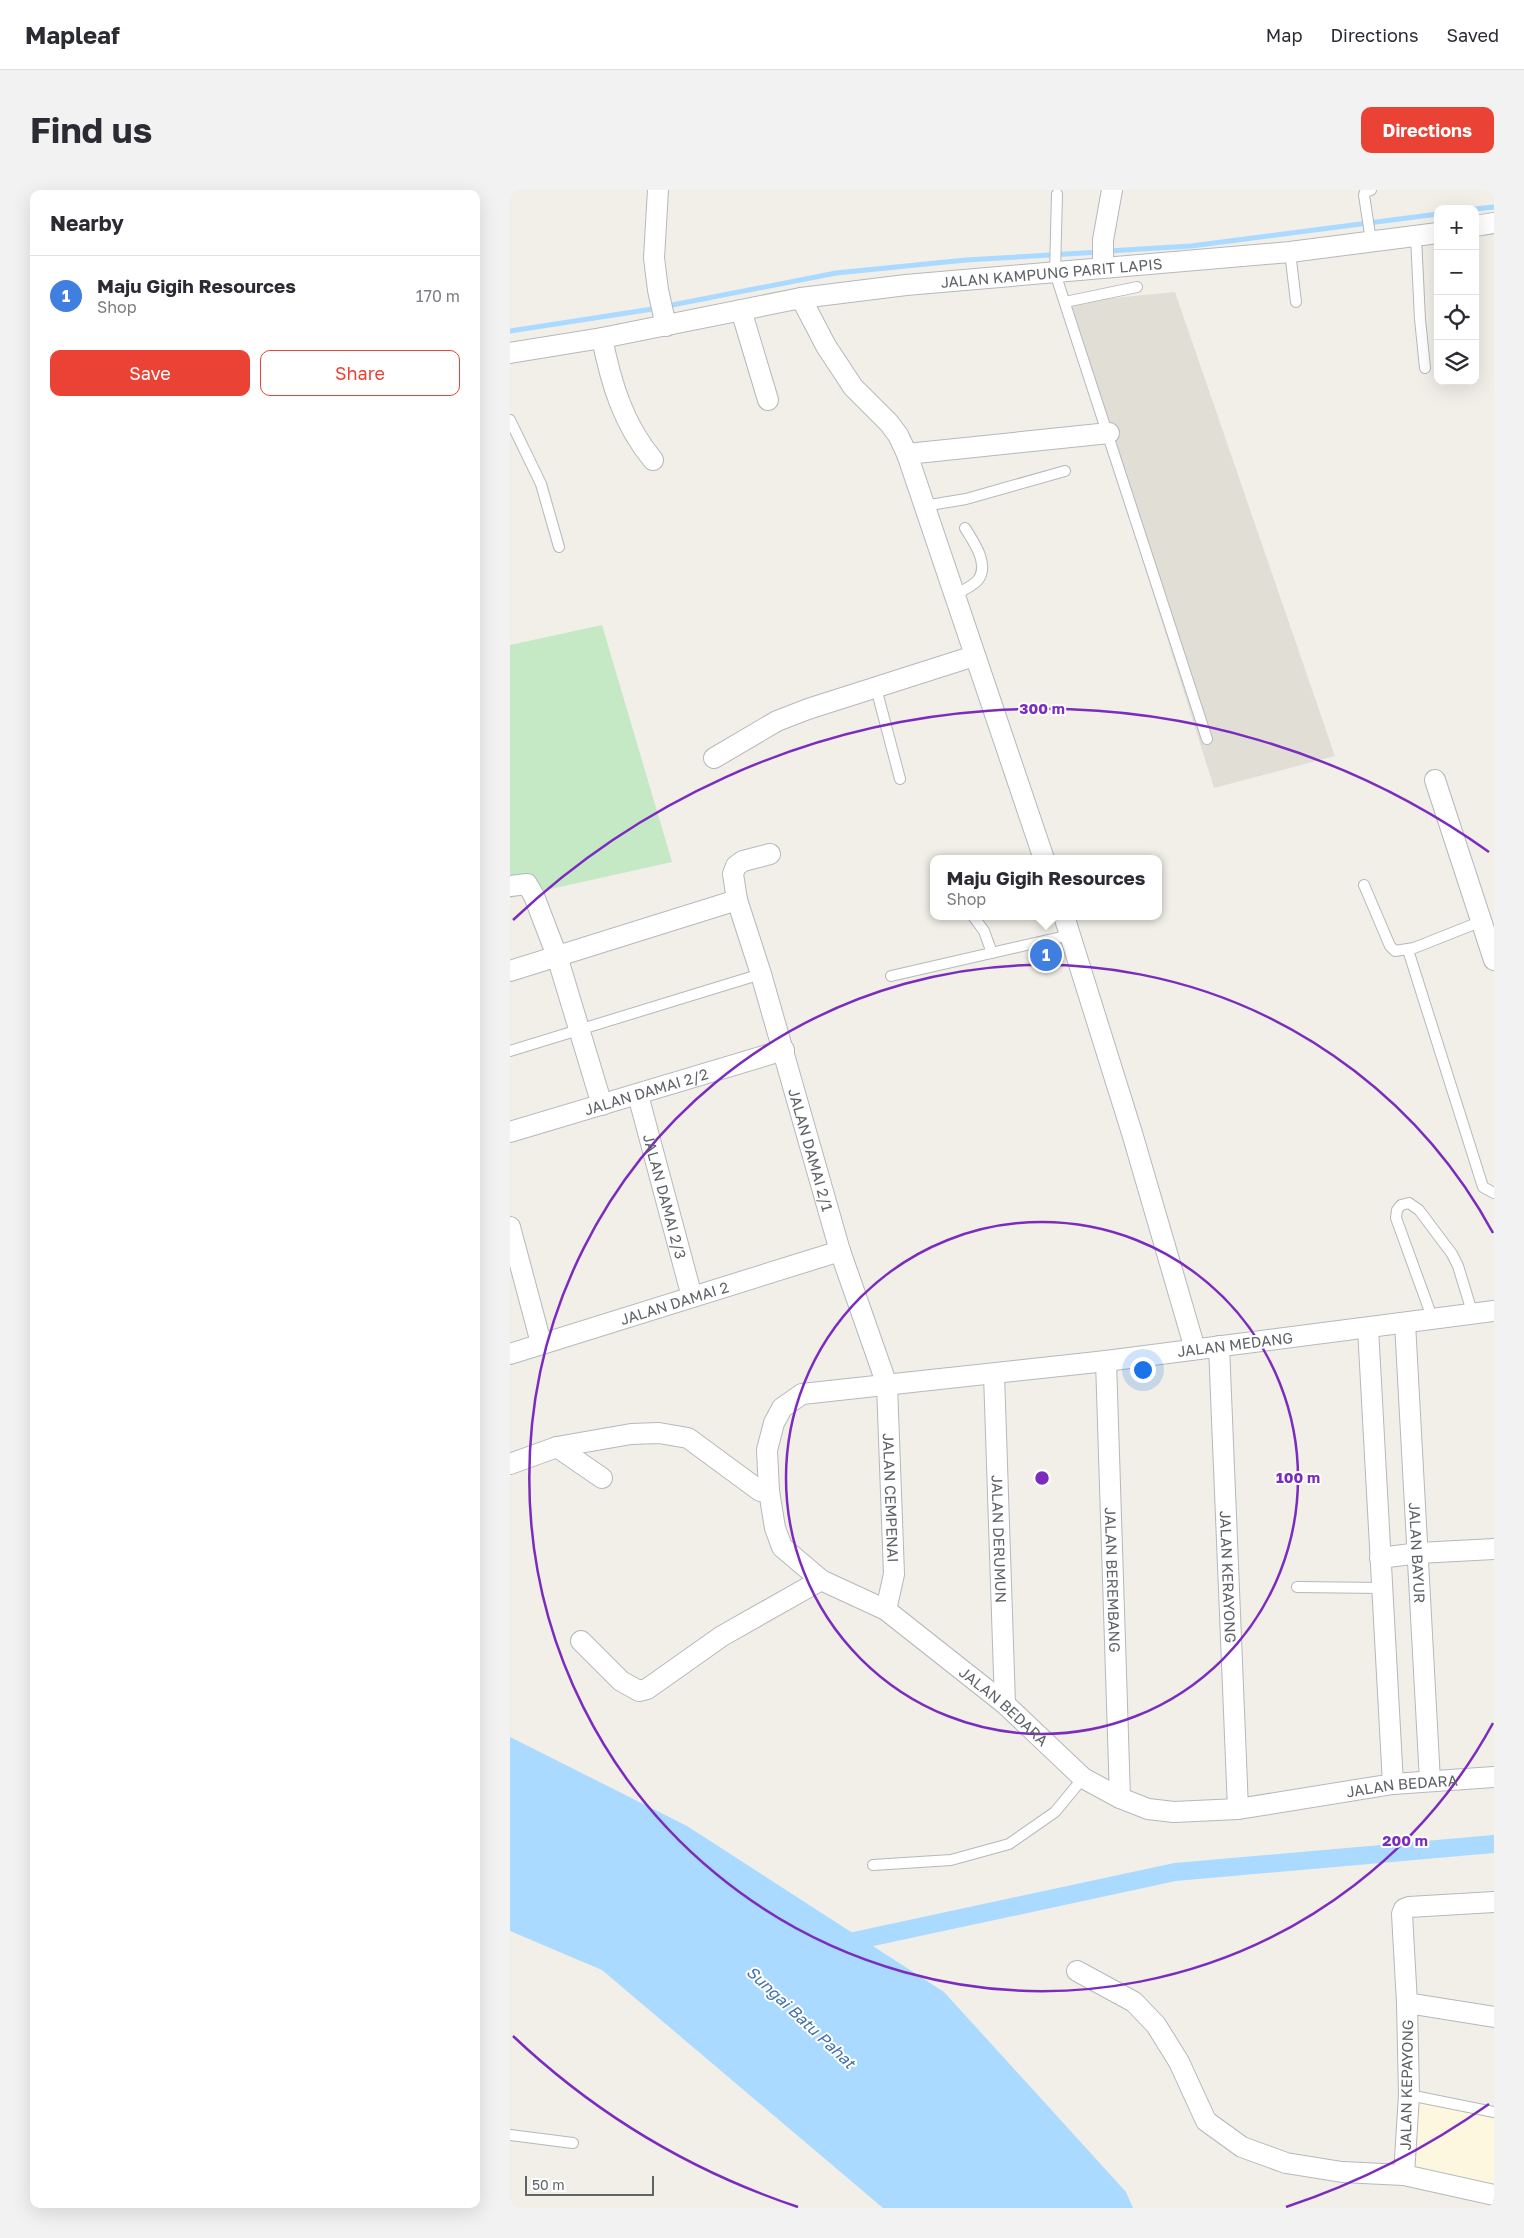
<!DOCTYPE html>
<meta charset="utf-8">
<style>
:root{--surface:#fff;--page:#f2f2f3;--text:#2b2b33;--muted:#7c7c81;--line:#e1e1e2;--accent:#ea4335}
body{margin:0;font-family:"Golos Text",sans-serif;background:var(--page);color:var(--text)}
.controls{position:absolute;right:15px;top:15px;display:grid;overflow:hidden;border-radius:10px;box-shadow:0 5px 20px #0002}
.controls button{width:45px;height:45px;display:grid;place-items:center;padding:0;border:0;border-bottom:1px solid var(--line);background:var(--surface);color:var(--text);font:25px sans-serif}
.scale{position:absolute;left:15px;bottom:12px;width:129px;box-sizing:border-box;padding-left:5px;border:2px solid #5f6368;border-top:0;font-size:14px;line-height:18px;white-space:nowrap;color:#5f6368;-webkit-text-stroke:4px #fff;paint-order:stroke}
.you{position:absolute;left:632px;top:1179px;width:18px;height:18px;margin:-12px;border:4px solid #fff;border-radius:50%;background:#1a73e8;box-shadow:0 0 0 8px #1a73e833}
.badge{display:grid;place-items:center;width:32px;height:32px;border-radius:50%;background:var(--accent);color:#fff;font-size:16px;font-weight:700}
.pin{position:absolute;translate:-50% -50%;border:2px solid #fff;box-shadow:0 1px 5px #0006}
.popup{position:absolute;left:420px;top:665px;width:232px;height:65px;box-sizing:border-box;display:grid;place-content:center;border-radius:10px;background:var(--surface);filter:drop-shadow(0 1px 4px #0005);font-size:16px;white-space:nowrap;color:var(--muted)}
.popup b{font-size:19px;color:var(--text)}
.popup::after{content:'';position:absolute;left:50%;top:100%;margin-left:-10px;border:10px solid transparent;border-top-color:var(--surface)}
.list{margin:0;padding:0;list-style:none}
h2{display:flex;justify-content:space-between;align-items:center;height:65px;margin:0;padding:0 20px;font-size:21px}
h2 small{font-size:16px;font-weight:400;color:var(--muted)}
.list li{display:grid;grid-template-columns:32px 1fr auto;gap:15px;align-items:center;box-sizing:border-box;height:80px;padding:0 20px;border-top:1px solid var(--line)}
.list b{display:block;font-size:19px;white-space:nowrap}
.list p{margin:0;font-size:16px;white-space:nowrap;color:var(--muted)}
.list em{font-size:16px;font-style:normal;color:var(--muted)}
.actions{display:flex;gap:10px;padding:15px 20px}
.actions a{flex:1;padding:11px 0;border:1px solid var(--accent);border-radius:10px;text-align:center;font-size:18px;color:var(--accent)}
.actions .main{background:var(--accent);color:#fff}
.icon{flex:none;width:28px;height:28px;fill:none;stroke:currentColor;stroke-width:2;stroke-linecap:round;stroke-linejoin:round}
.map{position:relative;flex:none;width:984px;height:2018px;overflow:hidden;border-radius:10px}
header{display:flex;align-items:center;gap:30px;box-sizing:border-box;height:70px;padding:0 25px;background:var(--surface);border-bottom:1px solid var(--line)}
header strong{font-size:24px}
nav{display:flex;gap:28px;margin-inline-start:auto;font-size:18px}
.intro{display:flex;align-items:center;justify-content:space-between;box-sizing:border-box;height:120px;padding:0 30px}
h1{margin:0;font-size:35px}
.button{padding:12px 22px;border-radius:10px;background:var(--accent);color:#fff;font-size:18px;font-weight:700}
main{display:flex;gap:30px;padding:0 30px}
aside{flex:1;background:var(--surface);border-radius:10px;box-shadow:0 5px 20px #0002}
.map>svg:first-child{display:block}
.commercial{fill:#fef7e0}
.education{fill:#e1ded6}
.green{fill:#c5e8c5}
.water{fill:#aadaff}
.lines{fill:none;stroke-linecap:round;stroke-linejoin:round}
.stream{stroke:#aadaff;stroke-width:5}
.canal{stroke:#aadaff;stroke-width:18}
.lane-casing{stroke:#b5b8bc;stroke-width:12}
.street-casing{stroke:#b5b8bc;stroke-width:22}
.lane{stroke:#fff;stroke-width:10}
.street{stroke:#fff;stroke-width:20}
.ring{fill:none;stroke:#7b2cbf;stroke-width:2.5}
.labels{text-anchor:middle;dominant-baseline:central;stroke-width:4;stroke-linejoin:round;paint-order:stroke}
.street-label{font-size:15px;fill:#5f6368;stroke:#fff}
.water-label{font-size:16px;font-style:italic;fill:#4174aa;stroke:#fff}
.centre{fill:#7b2cbf;stroke:#fff;stroke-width:2.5}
.ring-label{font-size:15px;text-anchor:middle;font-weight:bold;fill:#7b2cbf;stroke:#fff;stroke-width:4;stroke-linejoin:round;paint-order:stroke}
</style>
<header>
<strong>Mapleaf</strong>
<nav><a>Map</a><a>Directions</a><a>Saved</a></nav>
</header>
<div class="intro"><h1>Find us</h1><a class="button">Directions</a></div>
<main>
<aside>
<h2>Nearby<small></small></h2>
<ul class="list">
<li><span class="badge" style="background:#3f7fe0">1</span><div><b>Maju Gigih Resources</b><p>Shop</p></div><em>170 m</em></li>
</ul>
<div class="actions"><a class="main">Save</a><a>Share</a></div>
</aside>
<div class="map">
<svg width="984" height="2018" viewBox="0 0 984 2018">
<rect width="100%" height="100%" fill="#f1efe8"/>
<!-- commercial -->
<path class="commercial" d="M893,1899L984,1918V2011L888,1990Z"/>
<!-- education -->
<path class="education" d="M665,102L825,566L704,598L552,113Z"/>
<!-- green -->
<path class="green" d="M92,435L162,672L0,708V455Z"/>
<!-- water -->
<path class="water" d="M0,1547L177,1636L434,1802L616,2002L623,2018H373L92,1780L0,1741Z"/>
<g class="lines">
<!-- stream -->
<path class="stream" d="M965,19L984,17
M598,61L681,56L928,24
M157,116L326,83L456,70L590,62
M0,141L149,118"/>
<!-- canal -->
<path class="canal" d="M330,1754L665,1682L984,1654"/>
<!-- lane casing -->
<g class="lane-casing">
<path id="lane" d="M547,4L545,83L697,549
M906,47L910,129L915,178
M861,51L854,5L855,2L861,0
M780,62L786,112
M555,112L627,97
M0,230L31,294L49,357
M414,316L456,309L555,281
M444,405C452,401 463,396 468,390C480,374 463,351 455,338
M366,498L390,589
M854,695L880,756L885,761L904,758L972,731
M463,726L474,741L482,763
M898,760L973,997L984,1003
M381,786L560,745
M0,861L251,784
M923,1130L886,1028L887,1020L891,1015L899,1013L909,1020L942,1064L948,1076L963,1125
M787,1397L871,1398
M363,1675L441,1670L499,1654L545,1622L573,1588
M899,1905L984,1922
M0,1945L63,1953"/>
</g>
<!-- street casing -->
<g class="street-casing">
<g id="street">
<path d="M148,0L144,68L148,100L156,136"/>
<path d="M965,36L984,33"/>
<path d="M593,77V50L602,0"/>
<path d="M291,108L316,156L343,197L379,233L388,245L397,264L534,669"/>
<path d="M231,120L258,210"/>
<path d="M92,148C101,193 113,234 143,270"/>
<path id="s1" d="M0,163L92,148L291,108L396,95L780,62L928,43"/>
<path d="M397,264L599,243"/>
<path d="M204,568L267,531L298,519L464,466"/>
<path d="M925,590L984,770"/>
<path id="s2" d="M260,664L233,671L226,676L223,684L227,710L251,784L330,1061L377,1195L384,1384L376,1420"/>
<path d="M0,696L17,694L24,706L47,766L92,915"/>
<path d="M554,726L622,943L685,1159"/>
<path d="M0,781L227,710"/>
<path id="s3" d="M128,905L182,1107"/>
<path id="s4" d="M0,942L274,860"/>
<path d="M0,1037L31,1153"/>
<path id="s5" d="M984,1121L596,1171L292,1204L272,1218L264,1233L257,1260L259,1301L265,1338L272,1357L311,1390L376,1420L495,1514L573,1588L610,1608L638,1619L664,1622L728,1619L883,1594L984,1587"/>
<path id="s6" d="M895,1133L920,1591"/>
<path d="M858,1138L883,1594"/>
<path id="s7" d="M709,1156L728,1619"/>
<path id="s8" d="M0,1164L330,1061"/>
<path id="s9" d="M596,1171L610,1608"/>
<path id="s10" d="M484,1184L495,1514"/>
<path d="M47,1257L92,1288"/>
<path d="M0,1274L47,1257L121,1244L149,1243L178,1248L250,1301H259"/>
<path d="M870,1368L909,1363L984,1359"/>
<path d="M71,1451L111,1491L129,1501L137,1499L212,1446L311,1390"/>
<path d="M984,1712L899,1717L894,1719L892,1724L897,1813L899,1905L894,1985L984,2005"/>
<path d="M567,1781L624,1812L646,1835L669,1872L696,1931L732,1957L776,1973L832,1982L894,1985"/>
<path d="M897,1813L984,1827"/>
</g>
</g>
<!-- lane -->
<use href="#lane" class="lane"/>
<!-- street -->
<use href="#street" class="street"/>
</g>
<!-- distance rings -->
<g class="ring">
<circle cx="532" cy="1288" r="256"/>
<path d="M983 1533A513 513 0 1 1 983 1043"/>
<path d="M979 1914A769 769 0 0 1 776 2017M288 2017A769 769 0 0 1 3 1846M3 730A769 769 0 0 1 979 662"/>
</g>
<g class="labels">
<!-- street labels -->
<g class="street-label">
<text stroke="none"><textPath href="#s1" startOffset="548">JALAN KAMPUNG PARIT LAPIS</textPath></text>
<text stroke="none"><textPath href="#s4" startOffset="142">JALAN DAMAI 2/2</textPath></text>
<text stroke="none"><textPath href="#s2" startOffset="332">JALAN DAMAI 2/1</textPath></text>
<text stroke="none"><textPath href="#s3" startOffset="105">JALAN DAMAI 2/3</textPath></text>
<text stroke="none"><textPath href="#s8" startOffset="172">JALAN DAMAI 2</textPath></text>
<text transform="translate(725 1154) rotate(-7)">JALAN MEDANG</text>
<text stroke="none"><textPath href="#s2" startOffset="692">JALAN CEMPENAI</textPath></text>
<text stroke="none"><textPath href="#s10" startOffset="165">JALAN DERUMUN</textPath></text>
<text stroke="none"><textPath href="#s6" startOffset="230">JALAN BAYUR</textPath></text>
<text stroke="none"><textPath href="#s7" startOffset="231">JALAN KERAYONG</textPath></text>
<text stroke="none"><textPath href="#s9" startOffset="219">JALAN BEREMBANG</textPath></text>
<text stroke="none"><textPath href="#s5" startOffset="1140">JALAN BEDARA</textPath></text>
<text stroke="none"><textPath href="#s5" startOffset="1575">JALAN BEDARA</textPath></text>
<text transform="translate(896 1895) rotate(-89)">JALAN KEPAYONG</text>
</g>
<!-- water labels -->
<g class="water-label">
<text transform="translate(291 1827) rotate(43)">Sungai Batu Pahat</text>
</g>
</g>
<circle cx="532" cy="1288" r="8" class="centre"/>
<g class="ring-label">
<text x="532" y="524">300 m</text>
<text x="788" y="1293">100 m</text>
<text x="895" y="1656">200 m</text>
</g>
</svg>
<div class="controls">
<button>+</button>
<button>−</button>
<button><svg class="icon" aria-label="locate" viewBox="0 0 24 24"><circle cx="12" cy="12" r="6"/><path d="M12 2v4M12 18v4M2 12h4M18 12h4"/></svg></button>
<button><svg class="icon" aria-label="layers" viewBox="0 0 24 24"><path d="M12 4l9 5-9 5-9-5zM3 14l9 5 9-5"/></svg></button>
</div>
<div class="scale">50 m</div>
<div class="you"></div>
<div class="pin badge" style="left:536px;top:765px;background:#3f7fe0">1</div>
<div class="popup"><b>Maju Gigih Resources</b>Shop</div>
</div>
</main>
